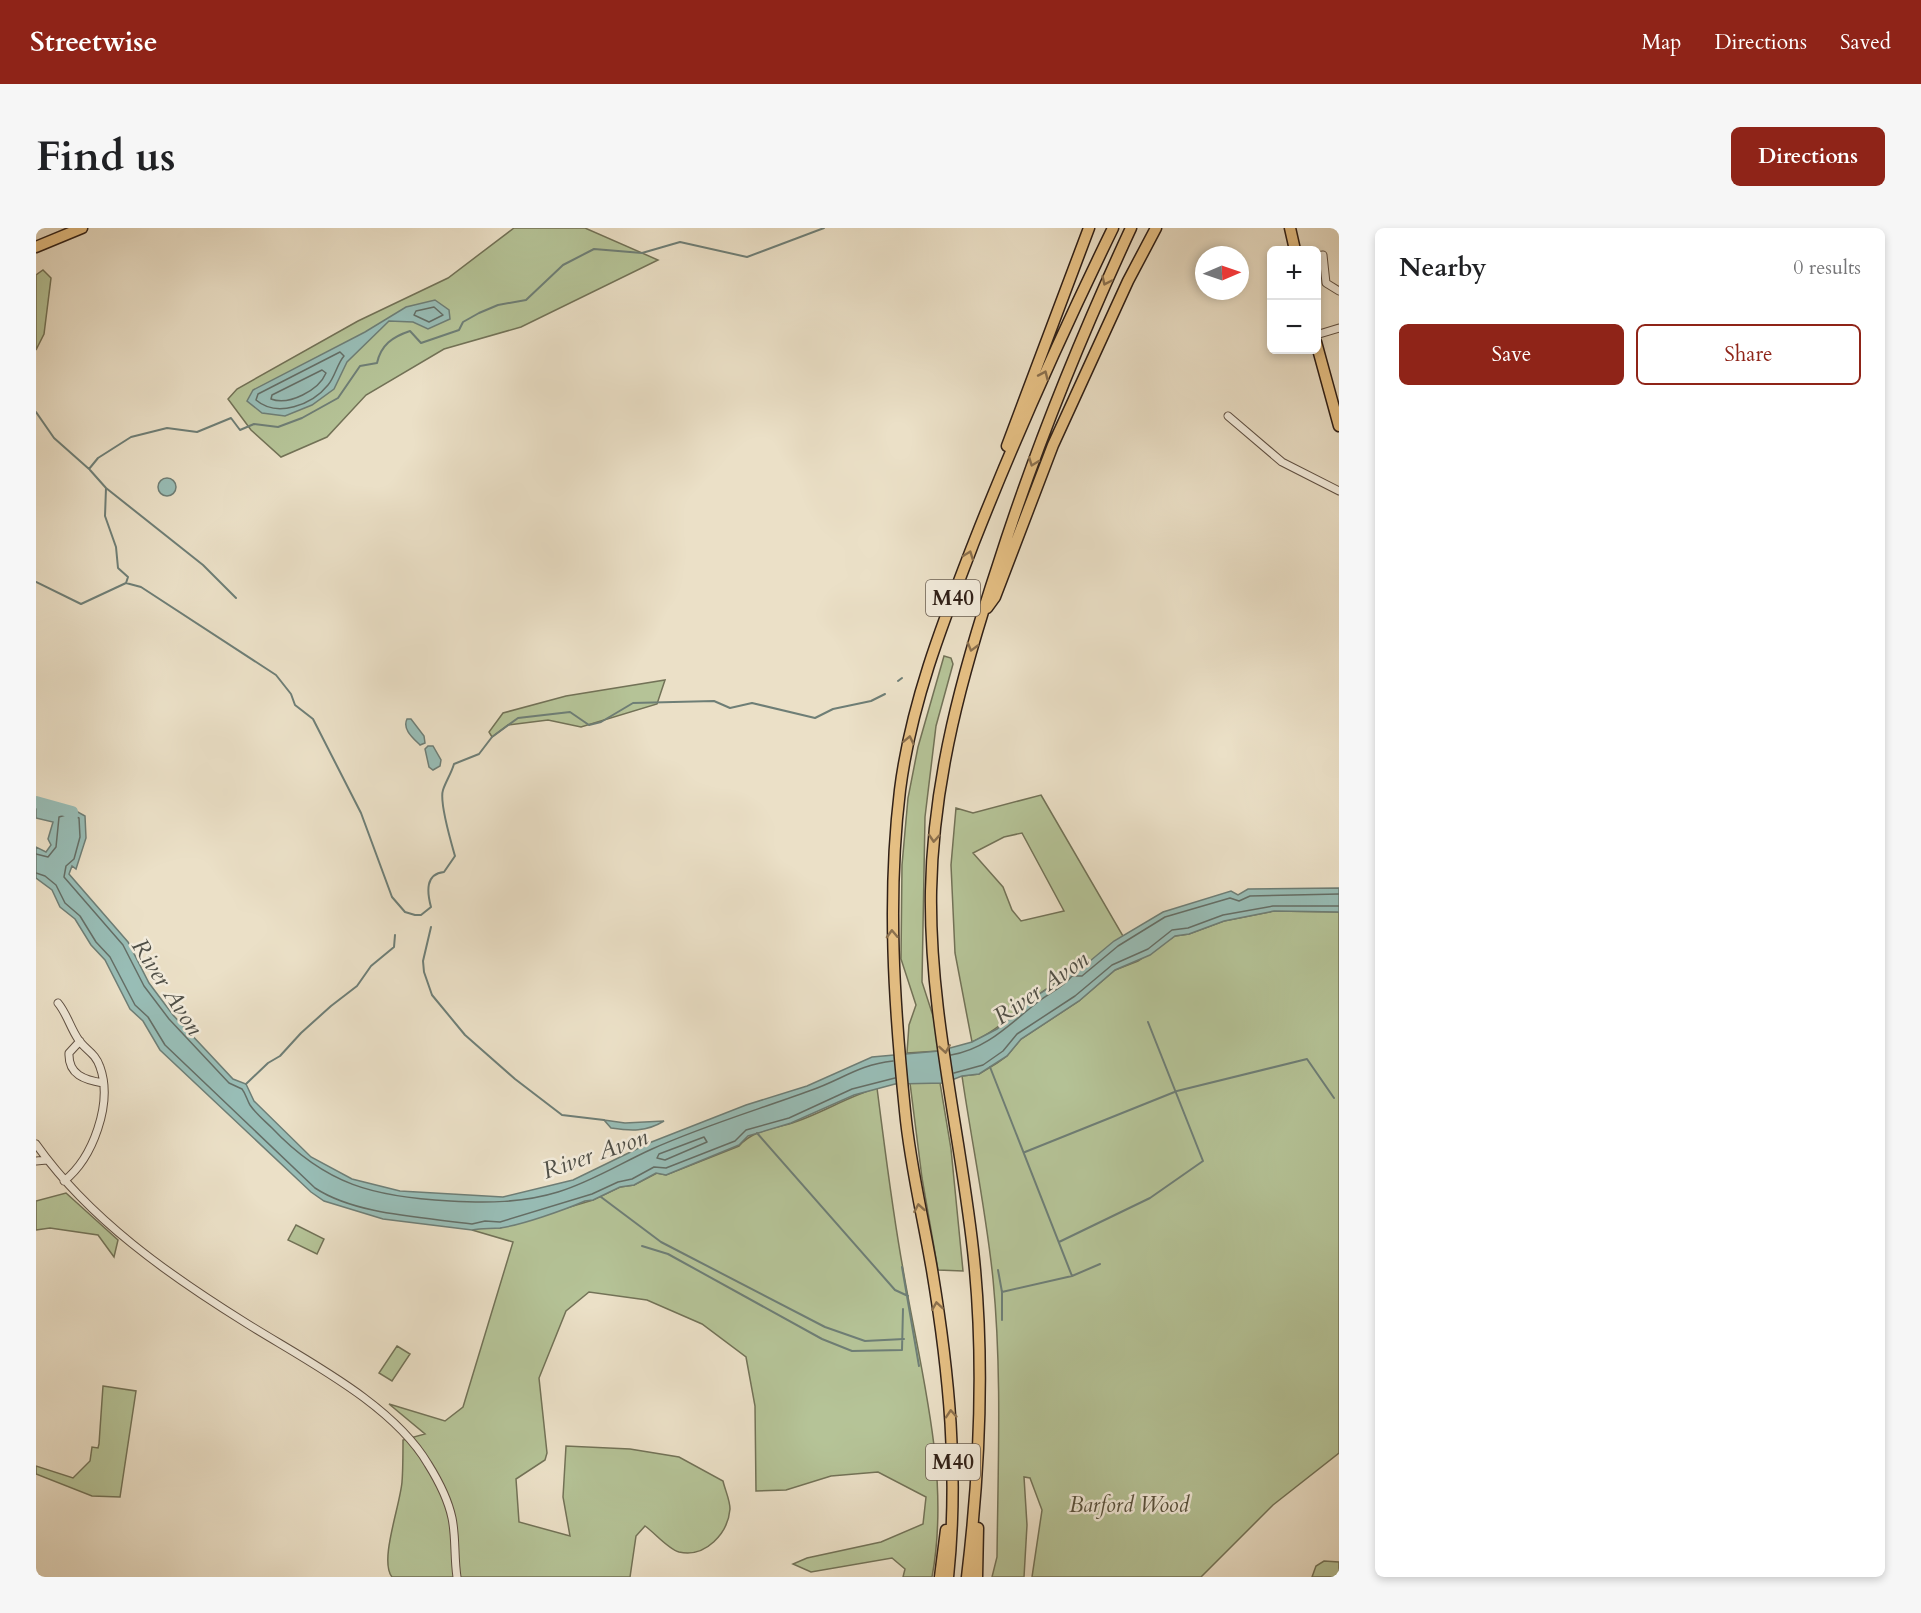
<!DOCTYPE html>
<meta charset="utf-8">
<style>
:root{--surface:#fff;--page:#f6f6f6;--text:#202124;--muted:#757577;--line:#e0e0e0;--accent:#8f2418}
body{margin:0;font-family:Cardo,serif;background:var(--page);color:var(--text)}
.controls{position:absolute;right:18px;top:18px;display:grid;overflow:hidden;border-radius:9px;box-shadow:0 3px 9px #0003}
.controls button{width:54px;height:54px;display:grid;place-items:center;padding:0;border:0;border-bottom:2px solid var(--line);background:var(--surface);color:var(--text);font:30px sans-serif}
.compass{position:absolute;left:1159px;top:18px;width:54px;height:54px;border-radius:50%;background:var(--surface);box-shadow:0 3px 9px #0003;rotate:88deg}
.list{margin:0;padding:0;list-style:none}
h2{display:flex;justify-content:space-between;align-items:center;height:78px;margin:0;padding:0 24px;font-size:26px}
h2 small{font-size:20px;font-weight:400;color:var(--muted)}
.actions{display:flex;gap:12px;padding:18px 24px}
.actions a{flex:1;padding:14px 0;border:2px solid var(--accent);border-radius:9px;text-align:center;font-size:21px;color:var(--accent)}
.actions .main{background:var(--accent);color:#fff}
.map{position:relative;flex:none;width:1303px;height:1349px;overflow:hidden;border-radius:9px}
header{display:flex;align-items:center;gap:36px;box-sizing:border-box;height:84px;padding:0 30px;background:var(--accent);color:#fff}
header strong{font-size:28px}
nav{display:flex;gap:33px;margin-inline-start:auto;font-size:21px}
.intro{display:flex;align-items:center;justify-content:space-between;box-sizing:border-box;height:144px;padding:0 36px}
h1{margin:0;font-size:42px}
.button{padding:15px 27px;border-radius:9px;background:var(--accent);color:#fff;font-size:21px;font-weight:700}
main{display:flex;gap:36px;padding:0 36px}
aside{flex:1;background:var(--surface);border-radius:9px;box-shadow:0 3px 9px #0003}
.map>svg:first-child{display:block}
.green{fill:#b5c397;stroke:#727257;stroke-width:1.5;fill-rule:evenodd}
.water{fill:#98bdb6;stroke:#6e7e76;stroke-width:1.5}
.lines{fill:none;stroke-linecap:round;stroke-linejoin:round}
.shore{stroke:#646e66;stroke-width:1.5}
.stream{stroke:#6e7e76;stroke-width:2}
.river{stroke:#98bdb6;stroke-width:12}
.minor-casing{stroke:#5f5043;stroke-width:9}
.highway-casing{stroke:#302017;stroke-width:13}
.minor{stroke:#f2ebdb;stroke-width:7}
.highway{stroke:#e6c084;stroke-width:10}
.oneway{stroke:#8b704e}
.labels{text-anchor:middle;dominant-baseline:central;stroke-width:5;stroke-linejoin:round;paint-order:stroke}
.shield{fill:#f2ebdb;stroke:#6a5d52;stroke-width:1.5}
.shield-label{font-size:21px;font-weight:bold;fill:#302017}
.park-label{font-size:22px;font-style:italic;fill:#58513d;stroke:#f2ebdb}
.water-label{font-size:24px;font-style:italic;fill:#4f4f47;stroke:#f2ebdb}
</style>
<header>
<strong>Streetwise</strong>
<nav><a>Map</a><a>Directions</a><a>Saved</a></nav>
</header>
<div class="intro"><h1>Find us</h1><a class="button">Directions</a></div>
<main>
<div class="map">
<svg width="1303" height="1349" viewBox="0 0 1303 1349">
<rect width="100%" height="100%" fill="#ebe0c7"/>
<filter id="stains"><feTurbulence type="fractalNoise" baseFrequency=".00333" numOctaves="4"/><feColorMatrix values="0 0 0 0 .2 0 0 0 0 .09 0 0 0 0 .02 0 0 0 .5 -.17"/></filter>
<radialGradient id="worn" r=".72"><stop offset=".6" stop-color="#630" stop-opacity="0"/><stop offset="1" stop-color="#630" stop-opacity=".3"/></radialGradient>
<!-- green -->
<path class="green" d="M478,0H549L622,32L485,99L408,121L330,167L291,209L245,229L215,202L192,171L201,161L322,93L412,50Z
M7,42L15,50L8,106L0,122V47Z
M908,428L915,430L917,436L900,498L889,589L886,754L898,791L903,823L871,825L873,797L880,777L865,731L866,637L872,570L882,519Z
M629,452L621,476L545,499L512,492L472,497L456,509L453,504L467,485L530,468Z
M1005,567L1087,708L1042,743L1030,745C1022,756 1011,759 1001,768C979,784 961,803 936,814L919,725L915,637L920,580L937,585ZM986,605L1028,683L985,693L976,682L967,659L937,625L968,609Z
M1238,683L1303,684V1225L1237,1277L1165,1349H996L1006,1282L994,1250L988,1249L991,1297L988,1349H956L961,1329C962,1236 966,1143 957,1051C950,983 936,916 926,848L943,846L961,835L971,828L985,811L1043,773L1079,742L1102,733L1139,708L1153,706L1188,693Z
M874,855H904L915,921L927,1043L902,1042L886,950Z
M841,860C849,921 856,981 867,1041C884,1142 915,1247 896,1349H867L869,1341L856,1330L775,1344L757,1336L771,1330L845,1314L887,1296L890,1269L842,1244L795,1248L750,1262L720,1263L719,1178L710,1129L666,1096L611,1072L553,1064L530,1083L503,1150L511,1225L509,1232L480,1251L483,1294L534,1308L527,1269L530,1218L594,1221L643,1229L687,1253C689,1262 694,1272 694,1281C692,1305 670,1330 643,1324C632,1321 619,1305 609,1298L600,1308L594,1349H356C343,1333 364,1278 366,1254C367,1241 367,1226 367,1212L389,1206L353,1176L409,1193L427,1179L477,1014L436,1002L450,999L464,1000L557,972L584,959L598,957L621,945L630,947L703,918C716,903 735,901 753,896C783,887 810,869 841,860Z
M30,965L82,1012L78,1029L62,1007L14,1000L0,1002V973Z
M260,997L288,1011L281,1026L252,1012Z
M361,1118L374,1126L356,1153L343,1145Z
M67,1158L100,1163L84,1269L56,1268L0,1246V1238L37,1250L54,1233L56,1219L62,1220L63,1216Z
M1288,1333L1303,1334V1349H1276L1280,1338Z"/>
<!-- water -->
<path class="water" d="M399,72L413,82L414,91L392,101L377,94L353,93L311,134L298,161L276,177L249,188L226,185L211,173L217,162L329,104L370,79Z
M122 259a9 9 0 1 1 18 0a9 9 0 1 1-18 0Z
M371,491H375L388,508L389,515L384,517C377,510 366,501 371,491Z
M392,518H397L405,532L404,538L397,542L393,539L389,521Z
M0,575L18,584L33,579L49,588L50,610L40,641L36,638L33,646L92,714L113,755L137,787L197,851L210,856L218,873L275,929L316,951L364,963L467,969L537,952L613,915L710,877L771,858L836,829L903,823L936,814L961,801L1003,766L1024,753L1030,745V739L1042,743L1078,713L1127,684L1195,663L1202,667L1212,661L1303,660V684L1238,683L1188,693L1153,706L1139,708L1114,727L1079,742L1043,773L985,811L971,828L943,846L926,848L908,855L859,856L818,867L755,895L712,908L703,917L630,947L620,945L598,957L584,959L557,972L549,973C528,982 486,997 464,1000C454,1001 446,1000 436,1002L347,991L288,973L275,964L124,822L107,793L94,781L69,732L55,717L39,691L24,679L16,662L0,650V619L10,624L15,617L12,611L17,594L0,590Z
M568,892L589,895L628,893C610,904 595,903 575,900Z"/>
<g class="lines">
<!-- shore -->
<path class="shore" d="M398,79L407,87L393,94L378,87L380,83Z
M304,124L308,128C301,136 299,149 292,157C276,177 241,190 220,172L222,166Z
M286,142L290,145C283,162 253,178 235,171L236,167Z
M0,626L12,629L20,619L23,589L33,586L43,590L44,609L38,631L30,638L28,649L87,717L108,758L133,791L193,855L206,861C210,866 211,872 214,877C220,886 229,893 236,900C290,957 338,969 414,973C451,975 486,975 522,964C555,954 585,935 616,921C667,898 721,882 773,863C806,852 821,837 857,833
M0,645L9,648L20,657L29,675L44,688L60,714L74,729L99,777L112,789L129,817L279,960C320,987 387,989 436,996L449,993L464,994L556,966L582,954L596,951L618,939L630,940L699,913L710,902L753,890L816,861L859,850
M915,827C953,821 977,792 1006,771C1017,763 1027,759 1036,748H1046L1082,718L1129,689L1194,670L1203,673L1214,668L1303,666
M918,845L947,837L967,823L981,806L1039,768L1076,737L1112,721L1136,702L1152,700L1187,687L1237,678H1303
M668,909L671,914L629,932L621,930L623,926Z"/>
<!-- stream -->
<path class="stream" d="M0,184L18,210L53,241L62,230L95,209L131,200L161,204L195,190L204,202L218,196L242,199L266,190L302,170L324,138L341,135C345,117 356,109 374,103L385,115L423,102L427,94L443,85L462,77L490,72L527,37L558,21L606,25L644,14L711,29L788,0
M54,242L70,260L167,337L200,370
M70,260L69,288L80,319L82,340L92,349L90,355
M0,354L45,376L90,355L105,359L240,447L255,466L259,477L277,491L325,585L356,669L369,684L379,687H385L395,679C391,664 389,646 408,644L419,628C415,614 403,574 407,562C410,553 415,546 418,536L443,526L456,509L482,490L534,484L553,497L565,494L597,475L678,473L694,480L716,475L779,490L797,481L835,473L849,466
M862,453L866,450
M395,699L387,733L388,744L396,767L429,807L479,851L526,887L568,892
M954,839L1036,1048
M210,856L232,835L244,828L265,805L295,778L321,758L335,738L358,719L359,707
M721,905L859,1062L872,1068
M989,924L1141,863L1271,831L1298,870
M565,969L625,1014L789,1099L829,1113L868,1111
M1023,1014L1114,970L1167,933L1112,794
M606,1018L632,1026L786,1111L816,1123L866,1122L867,1081
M866,1039L883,1138
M962,1042L966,1064V1092
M966,1064L1036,1048L1064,1036"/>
<!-- river -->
<path class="river" d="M0,574L36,584V588"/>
<!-- minor casing -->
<g class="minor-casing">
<path id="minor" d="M1280,28L1287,27L1290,55L1303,63
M1280,107L1303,100
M1192,188L1246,234L1303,263
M22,775C31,786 34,799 42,811C49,822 59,824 64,839C77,875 57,930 28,953
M44,813L33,825C32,847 49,852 67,855
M0,916C53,991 133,1047 210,1095C269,1132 357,1176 392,1236C402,1252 412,1271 416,1290C420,1309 418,1330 421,1349
M0,933L11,932"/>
</g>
<!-- highway casing -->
<g class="highway-casing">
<path id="highway" d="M1254,0L1259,22
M0,19L46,0
M1280,114L1303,198
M971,218L1053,0
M951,380L959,369L1017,217L1092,53L1120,0
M904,1349L910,1302
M912,1349C923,1245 913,1144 896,1042C887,989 874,937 869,883C858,776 851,669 864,562C875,475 907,394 938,314C980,207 1027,103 1077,0
M931,1349C944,1241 949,1130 937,1022C924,904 893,782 895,663C897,550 927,443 962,337C999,221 1044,110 1095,0
M941,1349L942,1300"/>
</g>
<!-- minor -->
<use href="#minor" class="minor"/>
<!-- highway -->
<use href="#highway" class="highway"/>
</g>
<!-- one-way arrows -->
<defs><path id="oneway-chevron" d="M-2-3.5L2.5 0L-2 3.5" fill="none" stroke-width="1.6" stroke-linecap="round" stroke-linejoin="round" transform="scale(1.5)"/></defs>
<g class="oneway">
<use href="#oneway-chevron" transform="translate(1070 53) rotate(115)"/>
<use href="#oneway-chevron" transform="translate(1008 147) rotate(-66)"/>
<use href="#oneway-chevron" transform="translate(997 234) rotate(111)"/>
<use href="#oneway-chevron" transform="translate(933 327) rotate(-69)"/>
<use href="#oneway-chevron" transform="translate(936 419) rotate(106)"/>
<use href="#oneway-chevron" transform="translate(873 512) rotate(-78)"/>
<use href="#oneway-chevron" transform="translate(898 610) rotate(94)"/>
<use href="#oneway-chevron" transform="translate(856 706) rotate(-92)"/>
<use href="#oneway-chevron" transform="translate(909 821) rotate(81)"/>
<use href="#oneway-chevron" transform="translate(883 980) rotate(-100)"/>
<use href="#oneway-chevron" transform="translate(901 1078) rotate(-99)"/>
<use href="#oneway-chevron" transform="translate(915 1186) rotate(-94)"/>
</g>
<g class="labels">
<!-- shield labels -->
<g class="shield">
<rect x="890" y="352" width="54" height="36" rx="4.5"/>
<rect x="890" y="1216" width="54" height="36" rx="4.5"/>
</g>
<g class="shield-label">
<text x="917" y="370">M40</text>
<text x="917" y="1234">M40</text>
</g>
<!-- park labels -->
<g class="park-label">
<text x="1093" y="1277">Barford Wood</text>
</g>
<!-- water labels -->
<g class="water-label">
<text transform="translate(131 759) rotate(57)">River Avon</text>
<text transform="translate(1005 760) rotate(-35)">River Avon</text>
<text transform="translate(559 926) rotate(-19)">River Avon</text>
</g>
</g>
<rect width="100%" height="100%" filter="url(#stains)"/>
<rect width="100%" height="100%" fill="url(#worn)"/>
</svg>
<div class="controls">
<button>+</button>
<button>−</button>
</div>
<svg class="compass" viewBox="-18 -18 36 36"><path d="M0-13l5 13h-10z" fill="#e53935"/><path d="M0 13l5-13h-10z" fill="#757577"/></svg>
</div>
<aside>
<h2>Nearby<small>0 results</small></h2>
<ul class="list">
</ul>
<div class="actions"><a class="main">Save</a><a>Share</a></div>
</aside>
</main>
